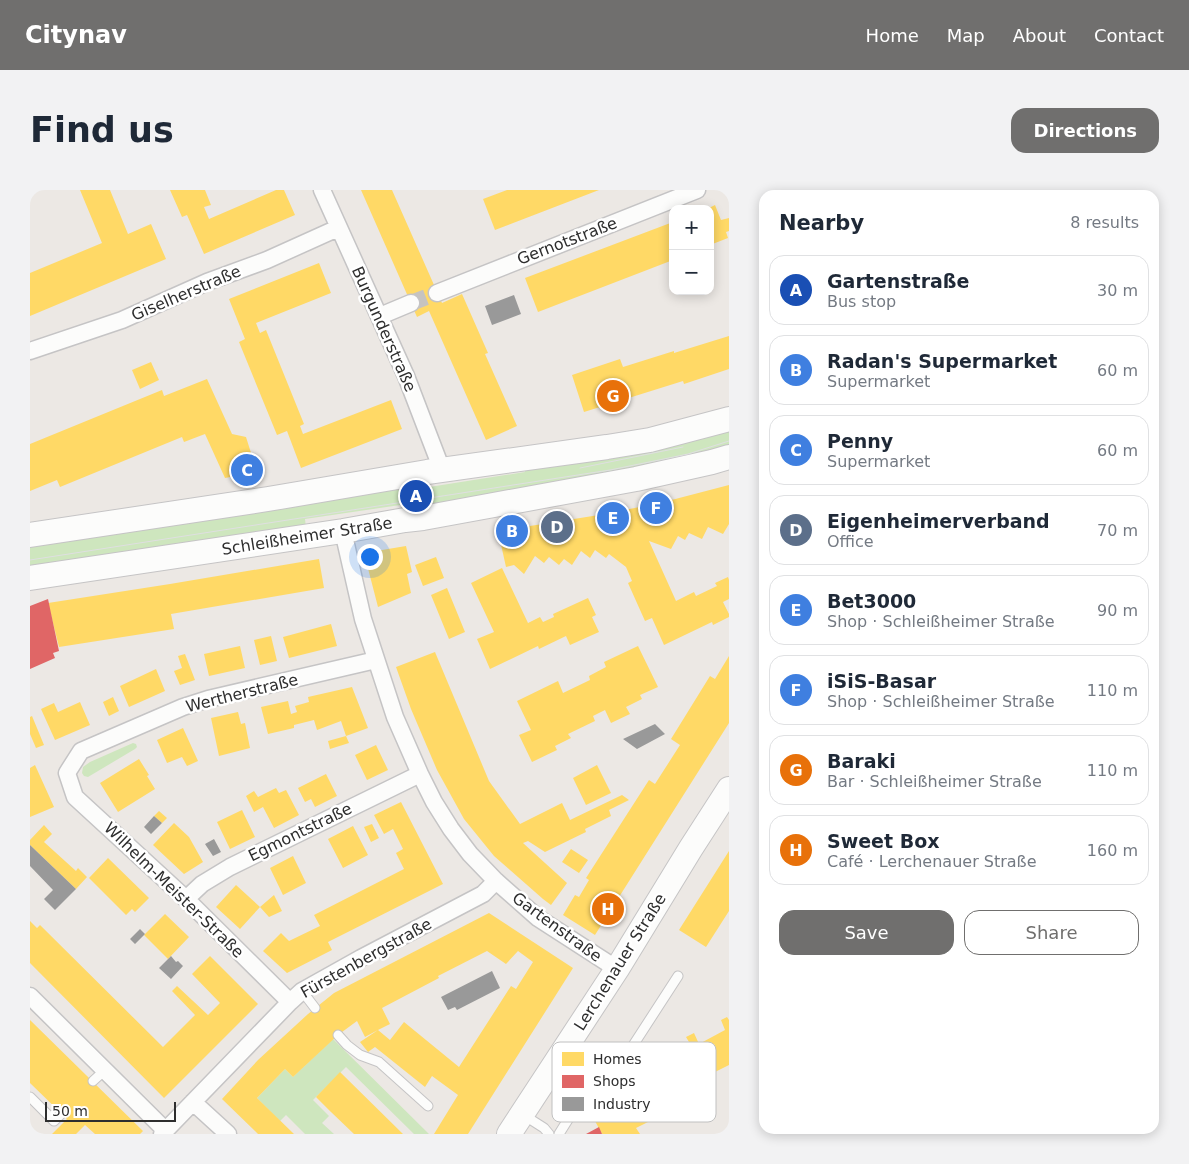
<!DOCTYPE html>
<meta charset="utf-8">
<style>
:root{--surface:#fff;--page:#f2f2f3;--text:#1f2937;--muted:#747a83;--line:#e0e1e3;--accent:#706f6e}
body{margin:0;font-family:"DejaVu Sans",sans-serif;background:var(--page);color:var(--text)}
.controls{position:absolute;right:15px;top:15px;display:grid;overflow:hidden;border-radius:10px;box-shadow:0 2px 12px #0003}
.controls button{width:45px;height:45px;display:grid;place-items:center;padding:0;border:0;border-bottom:1px solid var(--line);background:var(--surface);color:var(--text);font:25px sans-serif}
.scale{position:absolute;left:15px;bottom:12px;width:131px;box-sizing:border-box;padding-left:5px;border:2px solid #2e2e2e;border-top:0;font-size:14px;line-height:18px;white-space:nowrap;color:#2e2e2e;-webkit-text-stroke:4px #fff;paint-order:stroke}
.you{position:absolute;left:339px;top:366px;width:18px;height:18px;margin:-12px;border:4px solid #fff;border-radius:50%;background:#1a73e8;box-shadow:0 0 0 8px #1a73e833}
.badge{display:grid;place-items:center;width:32px;height:32px;border-radius:50%;background:var(--accent);color:#fff;font-size:16px;font-weight:700}
.pin{position:absolute;translate:-50% -50%;border:2px solid #fff;box-shadow:0 1px 5px #0006}
.list{margin:0;padding:0;list-style:none}
h2{display:flex;justify-content:space-between;align-items:center;height:65px;margin:0;padding:0 20px;font-size:21px}
h2 small{font-size:16px;font-weight:400;color:var(--muted)}
.list li{display:grid;grid-template-columns:32px 1fr auto;gap:15px;align-items:center;box-sizing:border-box;height:70px;margin:0 10px 10px;padding:0 10px;border:1px solid var(--line);border-radius:15px}
.list b{display:block;font-size:19px;white-space:nowrap}
.list p{margin:0;font-size:16px;white-space:nowrap;color:var(--muted)}
.list em{font-size:16px;font-style:normal;color:var(--muted)}
.actions{display:flex;gap:10px;padding:15px 20px}
.actions a{flex:1;padding:11px 0;border:1px solid var(--accent);border-radius:15px;text-align:center;font-size:18px;color:var(--accent)}
.actions .main{background:var(--accent);color:#fff}
.map{position:relative;flex:none;width:699px;height:944px;overflow:hidden;border-radius:15px}
header{display:flex;align-items:center;gap:30px;box-sizing:border-box;height:70px;padding:0 25px;background:var(--accent);color:#fff}
header strong{font-size:24px}
nav{display:flex;gap:28px;margin-inline-start:auto;font-size:18px}
.intro{display:flex;align-items:center;justify-content:space-between;box-sizing:border-box;height:120px;padding:0 30px}
h1{margin:0;font-size:35px}
.button{padding:12px 22px;border-radius:15px;background:var(--accent);color:#fff;font-size:18px;font-weight:700}
main{display:flex;gap:30px;padding:0 30px}
aside{flex:1;background:var(--surface);border-radius:15px;box-shadow:0 2px 12px #0003}
.map>svg:first-child{display:block}
.green{fill:#cee6be}
.homes{fill:#ffd966;fill-rule:evenodd}
.shops{fill:#e06666}
.industry{fill:#999}
.lines{fill:none;stroke-linecap:round;stroke-linejoin:round}
.street-tunnel{stroke:#c6c3c0;stroke-width:16;stroke-dasharray:16 8;stroke-linecap:butt}
.lane-casing{stroke:#c5c4c5;stroke-width:11}
.street-casing{stroke:#c5c4c5;stroke-width:19}
.secondary-casing{stroke:#c5c4c5;stroke-width:26}
.lane{stroke:#fcfcfb;stroke-width:9}
.street{stroke:#fcfcfb;stroke-width:16}
.secondary{stroke:#fcfcfb;stroke-width:24}
.tram{stroke:#dfdfe1;stroke-width:1}
.labels{text-anchor:middle;dominant-baseline:central;stroke-width:5;stroke-linejoin:round;paint-order:stroke}
.street-label{font-size:16px;fill:#2e2e2e;stroke:#fff}
.key{fill:#fff;stroke:#c0c0c0;stroke-width:1}
.key-label{font-size:14px;fill:#2e2e2e}
</style>
<header>
<strong>Citynav</strong>
<nav><a>Home</a><a>Map</a><a>About</a><a>Contact</a></nav>
</header>
<div class="intro"><h1>Find us</h1><a class="button">Directions</a></div>
<main>
<div class="map">
<svg width="699" height="944" viewBox="0 0 699 944">
<rect width="100%" height="100%" fill="#ece8e4"/>
<!-- green -->
<path class="green" d="M699,236V258L640,273L396,319L393,298L495,282V275Z
M374,294L377,314L275,329L276,338L0,379V354Z
M103,553L106,554L107,557L105,559L58,587L54,586L52,583L53,577L60,572Z
M303,849L399,944H384L316,877L283,910L299,926L292,933L304,944H275L256,925L250,931L227,908L255,879L263,887Z"/>
<!-- homes -->
<path class="homes" d="M50,0H80L98,44L121,34L136,69L0,126V83L72,53Z
M140,0H175L181,15L174,17L179,29L246,0H254L265,25L174,64L157,25L152,27Z
M331,0H362L412,113L432,104L458,163L455,164L487,236L456,250L399,121L387,127Z
M477,0H569L465,40L453,9Z
M685,15L691,30L699,28V41L696,42L698,48L680,55V19H677Z
M643,32V70L508,122L495,88Z
M289,73L301,103L226,133L230,143L236,140L274,234L270,236L273,244L361,210L372,239L271,278L257,241L247,245L209,152L215,149L199,109Z
M699,146V179L654,194L653,191L554,222L542,185L590,169L593,177L644,161V163Z
M121,172L129,190L110,199L102,180Z
M177,189L202,244L216,247L227,282L195,288L175,244L154,252L152,247L30,297L27,290L0,301V254L132,200L134,206Z
M699,295V334L693,344L678,337L672,349L659,343L655,350L648,346L641,359L619,351L646,411L664,402L666,406L687,396L685,393L698,387L699,390V409L693,412L699,424V427L683,435L682,432L634,455L622,428L615,431L598,393L602,391L596,377L579,364L576,368L565,360L560,368L551,361L542,375L534,369L529,375L519,367L514,373L505,366L494,384L484,375L476,377L468,341L569,325L630,313Z
M376,356L382,382L377,384L381,403L348,417L334,363Z
M406,367L414,388L393,396L385,375Z
M289,369L294,398L141,424L144,439L29,457L18,413L140,394Z
M472,378L498,433L510,427L513,432L524,427L523,424L558,408L566,425L562,427L569,442L540,455L536,446L509,459L508,456L460,479L447,449L464,442L441,393Z
M417,398L435,442L419,449L401,405Z
M301,434L307,456L259,468L253,447Z
M241,446L247,471L230,475L224,450Z
M210,456L215,478L179,486L174,464Z
M608,456L628,497L610,505L612,509L596,517L600,524L581,533L575,520L563,526L565,531L538,544L541,548L525,556L527,560L502,572L489,545L501,540L487,511L528,491L533,503L560,490L559,486L576,477L574,472Z
M405,462L459,591L490,634L532,613L540,630L592,605L599,610L579,620L581,626L555,639L556,642L515,662L498,651L493,653L537,693L521,715L513,709L464,666L434,629L407,580L381,519L366,477Z
M155,464L165,490L150,495L144,481L152,478L148,466Z
M699,466V533L565,745L533,725L545,705L549,707L559,690L556,688L619,590L625,594L650,555L641,549L680,486L685,489Z
M126,479L135,501L99,517L90,496Z
M322,497L338,538L316,546L311,531L287,540L284,530L264,535V538L238,544L231,517L258,511L261,524L267,522L265,516L279,512L278,507Z
M83,507L89,521L79,526L73,512Z
M50,512L60,535L25,550L11,519L24,513L28,522Z
M208,522L211,534L215,533L220,558L189,566L181,528Z
M2,526L14,555L6,558L0,544V527Z
M153,538L168,571L157,576L152,567L137,573L127,550Z
M316,546L319,553L300,559L298,551Z
M346,555L358,580L337,590L325,565Z
M109,569L119,585L117,586L125,599L88,622L70,593Z
M5,575L24,617L0,627V578Z
M567,575L581,603L556,615L543,588Z
M296,584L307,606L285,617L281,609L275,612L268,598Z
M246,598L249,603L256,600L269,625L244,638L233,617L224,622L216,606L224,601L228,607Z
M371,612L413,694L298,752L302,760L257,783L233,761L251,743L259,751L290,736L284,725L374,679L366,663L373,659L363,639L354,644L344,625Z
M212,620L225,647L200,659L187,632Z
M129,621L137,628L132,633L124,626Z
M144,633L159,647L173,672L154,684L123,655Z
M342,634L349,648L341,652L334,637Z
M14,635L22,644L14,652L46,681L48,678L57,687L46,699L0,655V650Z
M323,636L338,665L313,678L298,649Z
M541,659L558,670L549,683L532,672Z
M699,661V721L676,757L649,740Z
M263,666L276,693L253,705L240,678Z
M78,668L119,708L105,722L102,719L96,725L59,688Z
M206,695L230,717L210,739L186,717Z
M244,705L252,721L239,727L230,717Z
M459,723L543,778L438,944H404L428,905L402,886L395,897L345,857L338,862L330,852L348,840L335,847L327,831L308,845L263,887L255,879L227,908L264,944H228L192,909L228,870L278,824L304,803ZM457,761L476,774L488,761L503,772L486,799L481,796L429,877L374,832L360,850L348,840L360,834L352,818L409,788L408,786Z
M135,724L159,747L138,769L114,745Z
M0,731L7,738L10,735L133,857L165,825L142,801L147,796L178,825L190,813L162,784L180,766L228,814L134,908L0,773Z
M697,827L699,830V875L661,894L665,901L635,917L638,922L606,938L610,944H572L565,931L580,924L575,914L582,910L587,920L596,916L592,909L607,902L602,892L609,888L614,898L623,893L620,886L634,879L629,869L636,866L641,875L650,871L647,864L662,857L656,847L664,843L669,854L695,840L691,830Z
M0,830L113,941L110,944H65L55,935L46,944H22L37,929L0,893Z
M310,882L373,944H324L301,922L286,907Z"/>
<!-- shops -->
<path class="shops" d="M18,409L29,461L23,463L25,468L0,479V416Z
M569,937L572,944H556Z"/>
<!-- industry -->
<path class="industry" d="M484,105L491,124L462,135L455,116Z
M625,534L635,544L607,559L593,549Z
M124,626L132,633L121,644L114,637Z
M184,649L191,662L183,666L175,654Z
M0,655L46,699L25,720L14,709L23,700L0,676Z
M110,739L115,744L105,754L100,749Z
M141,766L146,772L148,771L153,776L141,789L129,778Z
M462,781L470,798L427,820L425,817L418,820L411,807Z"/>
<g class="lines">
<!-- street-tunnel -->
<path class="street-tunnel" d="M381,113L407,103"/>
<!-- lane casing -->
<g class="lane-casing">
<path id="lane" d="M272,801L285,818
M308,845L317,855L330,865L349,872L398,916
M63,891L75,880
M0,907L24,931L31,924
M492,924L514,938L519,944
M529,944L569,880L591,874L648,786"/>
</g>
<!-- street casing -->
<g class="street-casing">
<path id="street" d="M292,0L376,186L412,280
M407,103L667,0
M350,126L381,113
M0,161L92,130L177,92L237,70L308,38
M313,341L333,429L365,527L390,584L404,612L421,639L440,664L466,691L508,728L587,779
M156,709L172,694L200,677L390,584
M0,806L135,940
M260,812L156,709L45,607L37,583L51,561L153,517L178,509L346,470
M163,912L198,944
M132,944L260,812L272,801L331,768L453,704L466,691"/>
</g>
<!-- secondary casing -->
<g class="secondary-casing">
<path id="secondary" d="M0,345L238,309L397,282L577,257L620,250L699,229
M0,388L313,341L375,330L393,328L606,289L682,272L699,267
M479,944L587,779L661,658L699,599"/>
</g>
<!-- lane -->
<use href="#lane" class="lane"/>
<!-- street -->
<use href="#street" class="street"/>
<!-- secondary -->
<use href="#secondary" class="secondary"/>
<!-- tram -->
<path class="tram" d="M550,278L653,257
M0,370L580,280L658,264L699,251"/>
</g>
<g class="labels">
<!-- street labels -->
<g class="street-label">
<text transform="translate(537 51) rotate(-21)">Gernotstraße</text>
<text transform="translate(156 103) rotate(-23)">Giselherstraße</text>
<text transform="translate(354 139) rotate(66)">Burgunderstraße</text>
<text transform="translate(277 346) rotate(-9)">Schleißheimer Straße</text>
<text transform="translate(212 503) rotate(-14)">Wertherstraße</text>
<text transform="translate(270 642) rotate(-26)">Egmontstraße</text>
<text transform="translate(144 700) rotate(44)">Wilhelm-Meister-Straße</text>
<text transform="translate(527 737) rotate(36)">Gartenstraße</text>
<text transform="translate(336 768) rotate(-29)">Fürstenbergstraße</text>
<text transform="translate(590 772) rotate(-58)">Lerchenauer Straße</text>
</g>
</g>
<!-- legend -->
<rect x="522" y="852" width="164" height="80" rx="8" class="key"/>
<rect x="532" y="862" width="22" height="14" fill="#ffd966"/>
<rect x="532" y="885" width="22" height="13" fill="#e06666"/>
<rect x="532" y="907" width="22" height="14" fill="#999"/>
<g class="key-label">
<text x="563" y="874">Homes</text>
<text x="563" y="896">Shops</text>
<text x="563" y="919">Industry</text>
</g>
</svg>
<div class="controls">
<button>+</button>
<button>−</button>
</div>
<div class="scale">50 m</div>
<div class="you"></div>
<div class="pin badge" style="left:386px;top:306px;background:#1a4fb4">A</div>
<div class="pin badge" style="left:482px;top:341px;background:#3f7fe0">B</div>
<div class="pin badge" style="left:217px;top:280px;background:#3f7fe0">C</div>
<div class="pin badge" style="left:527px;top:337px;background:#5c6f8a">D</div>
<div class="pin badge" style="left:583px;top:328px;background:#3f7fe0">E</div>
<div class="pin badge" style="left:626px;top:318px;background:#3f7fe0">F</div>
<div class="pin badge" style="left:583px;top:206px;background:#e8710a">G</div>
<div class="pin badge" style="left:578px;top:719px;background:#e8710a">H</div>
</div>
<aside>
<h2>Nearby<small>8 results</small></h2>
<ul class="list">
<li><span class="badge" style="background:#1a4fb4">A</span><div><b>Gartenstraße</b><p>Bus stop</p></div><em>30 m</em></li>
<li><span class="badge" style="background:#3f7fe0">B</span><div><b>Radan's Supermarket</b><p>Supermarket</p></div><em>60 m</em></li>
<li><span class="badge" style="background:#3f7fe0">C</span><div><b>Penny</b><p>Supermarket</p></div><em>60 m</em></li>
<li><span class="badge" style="background:#5c6f8a">D</span><div><b>Eigenheimerverband</b><p>Office</p></div><em>70 m</em></li>
<li><span class="badge" style="background:#3f7fe0">E</span><div><b>Bet3000</b><p>Shop · Schleißheimer Straße</p></div><em>90 m</em></li>
<li><span class="badge" style="background:#3f7fe0">F</span><div><b>iSiS-Basar</b><p>Shop · Schleißheimer Straße</p></div><em>110 m</em></li>
<li><span class="badge" style="background:#e8710a">G</span><div><b>Baraki</b><p>Bar · Schleißheimer Straße</p></div><em>110 m</em></li>
<li><span class="badge" style="background:#e8710a">H</span><div><b>Sweet Box</b><p>Café · Lerchenauer Straße</p></div><em>160 m</em></li>
</ul>
<div class="actions"><a class="main">Save</a><a>Share</a></div>
</aside>
</main>
